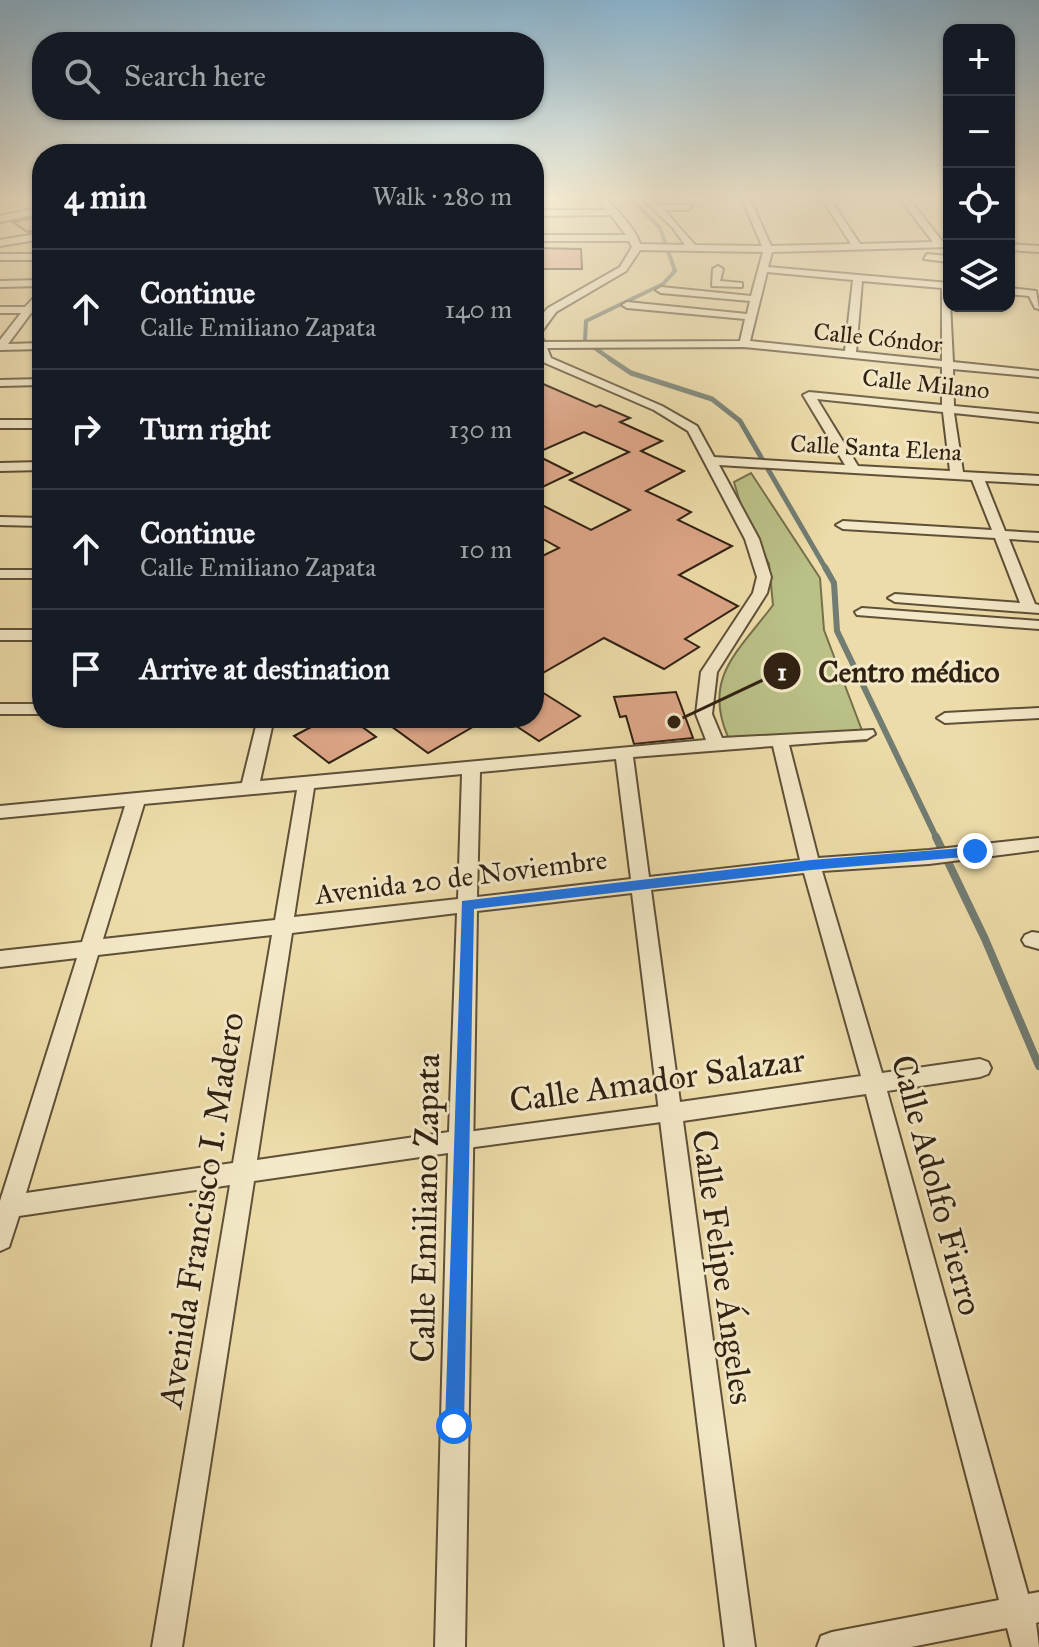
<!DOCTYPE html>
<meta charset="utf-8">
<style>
:root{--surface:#171b24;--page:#242831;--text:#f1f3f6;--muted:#9ea1a6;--line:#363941}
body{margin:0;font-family:"IM FELL Great Primer",serif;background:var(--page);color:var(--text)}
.controls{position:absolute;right:24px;top:24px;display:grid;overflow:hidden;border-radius:16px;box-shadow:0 2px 6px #0004}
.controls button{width:72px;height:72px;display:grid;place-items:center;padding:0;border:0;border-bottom:2px solid var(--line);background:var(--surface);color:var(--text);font:40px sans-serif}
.stop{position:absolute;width:24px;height:24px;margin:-18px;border:6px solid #1a73e8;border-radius:50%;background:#fff}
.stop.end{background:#1a73e8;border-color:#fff;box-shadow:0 2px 8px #0008}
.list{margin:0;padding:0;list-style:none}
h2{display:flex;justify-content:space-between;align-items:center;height:104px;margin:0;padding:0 32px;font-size:34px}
h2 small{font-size:26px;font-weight:400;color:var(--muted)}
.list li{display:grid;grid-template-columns:52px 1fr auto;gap:24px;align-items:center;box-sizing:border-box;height:120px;padding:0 32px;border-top:2px solid var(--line)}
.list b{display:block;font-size:30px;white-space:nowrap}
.list p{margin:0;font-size:26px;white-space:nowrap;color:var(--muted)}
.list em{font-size:26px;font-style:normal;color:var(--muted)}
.icon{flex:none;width:44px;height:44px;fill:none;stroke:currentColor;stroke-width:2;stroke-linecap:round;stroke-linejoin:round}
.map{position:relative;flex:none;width:1039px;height:1647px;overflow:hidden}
.search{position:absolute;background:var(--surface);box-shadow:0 2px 6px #0004;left:32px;top:32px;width:512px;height:88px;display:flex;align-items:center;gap:20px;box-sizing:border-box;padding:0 28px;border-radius:32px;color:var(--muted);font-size:30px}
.panel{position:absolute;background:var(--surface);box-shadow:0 2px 6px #0004;left:32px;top:144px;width:512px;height:584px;border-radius:32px}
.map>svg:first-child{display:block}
.green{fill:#bac086;stroke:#75704c;stroke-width:2}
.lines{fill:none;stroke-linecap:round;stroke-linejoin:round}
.stream-far3{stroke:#717c73;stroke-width:4}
.stream-far2{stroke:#717c73;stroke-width:5}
.stream-far1{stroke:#717c73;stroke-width:6}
.stream{stroke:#717c73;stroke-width:8}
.building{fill:#dda688;stroke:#302112;stroke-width:2}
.pedestrian-casing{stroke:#5f5038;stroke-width:4}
.minor-casing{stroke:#5f5038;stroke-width:4}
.tertiary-casing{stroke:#5f5038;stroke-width:4}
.pedestrian{fill:#f3e8c7;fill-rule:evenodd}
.minor{fill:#f3e8c7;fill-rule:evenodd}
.tertiary{fill:#f3e8c7;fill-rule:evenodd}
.route{fill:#1a73e8}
.labels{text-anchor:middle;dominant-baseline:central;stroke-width:6;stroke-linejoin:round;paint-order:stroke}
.far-street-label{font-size:24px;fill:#302112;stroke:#f3e8c7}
.street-label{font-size:28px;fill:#302112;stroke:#f3e8c7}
.near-street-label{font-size:34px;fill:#302112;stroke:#f3e8c7}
.leader{fill:none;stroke:#302112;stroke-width:3}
.callout-dot{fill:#302112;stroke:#f3e8c7;stroke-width:3}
.mark-label{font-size:24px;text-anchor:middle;font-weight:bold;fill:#fff}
.callout-label{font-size:30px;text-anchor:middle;font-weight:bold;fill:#302112;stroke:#f3e8c7;stroke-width:6;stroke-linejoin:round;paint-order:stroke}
</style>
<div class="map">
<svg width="1039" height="1647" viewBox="0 0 1039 1647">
<rect width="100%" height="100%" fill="#eddca9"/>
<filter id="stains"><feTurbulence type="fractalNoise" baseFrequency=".0025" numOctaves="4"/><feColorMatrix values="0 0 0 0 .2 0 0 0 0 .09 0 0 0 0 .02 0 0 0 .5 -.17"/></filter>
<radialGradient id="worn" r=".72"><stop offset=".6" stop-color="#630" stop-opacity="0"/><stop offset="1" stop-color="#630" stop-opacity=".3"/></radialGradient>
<!-- green -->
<path class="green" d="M751,473L820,578L824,630L866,741C820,743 774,748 728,737C702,677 739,651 773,605L769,564L744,516L734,482Z"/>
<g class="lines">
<!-- stream-far3 -->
<path class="stream-far3" d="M613,361L585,341L586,321L663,284L675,271L660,228L632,199"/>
<!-- stream-far2 -->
<path class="stream-far2" d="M610,359L631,373L712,399L740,421L826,569"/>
<!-- stream-far1 -->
<path class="stream-far1" d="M825,567L834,583L837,631L937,839"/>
<!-- stream -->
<path class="stream" d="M936,837L985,939L1039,1066"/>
</g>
<!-- building -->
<path class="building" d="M42,216V230L27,232L13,222Z
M534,248L581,249L582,269H534Z
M534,380L596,407L600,405L630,418L620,422L662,441L641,451L684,471L646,491L691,512L678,520L732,546L679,575L738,606L685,639L699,647L664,669L604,638L534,678V560L559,548L534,534V501L591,530L630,510L570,480L629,452L584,432L534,454L572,473L534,491Z
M534,687L580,716L539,741L504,718H534Z
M676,692L693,738L634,744L626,716L620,717L614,697Z
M328,718H350L376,737L329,763L294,736Z
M405,718H488L428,753L391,726Z"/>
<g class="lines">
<!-- pedestrian casing -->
<g class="pedestrian-casing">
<path id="pedestrian" d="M669,1105L675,1108L678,1113L675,1118L669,1121L460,1149L454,1147L451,1141L454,1135L460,1133Z"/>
</g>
<!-- minor casing -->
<g class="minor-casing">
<path id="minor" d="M598,199H607C618,212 636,229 640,244L685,245L673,228L643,199H652L659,205H692L689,210H664L695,245L762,246L742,199H750L771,246L851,244L822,199H830L860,244L933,242L900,199H909L942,241H949V247L772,252L768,267L949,283L953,362L1039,371V377L953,369L954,406L1039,414V422L954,413L963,472L1039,476V484L985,481L1005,531L1039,533V541L1009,539L1035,604L1039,605V613L895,602L888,598L895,594L1020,603L995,538L843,529L836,525L843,521L992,530L972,480L719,465L759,539L771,577L767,593L717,672L712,714L722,738L873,730L875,734L867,739L789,745L818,858L929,850L1039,838V850L929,864L822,871L882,1073L980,1059L988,1062L991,1068L988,1074L980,1077L887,1091L1028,1594L1039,1592V1622L1036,1623L1039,1647H1012L1007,1628L911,1647H817L821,1636L832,1632L999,1600L866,1094L683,1121L755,1647H725L632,893L477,911L465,1647H435L448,1153L254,1181L182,1647H152L230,1185L19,1216L9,1247L0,1251V1201L77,958L0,967V951L82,942L125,806L0,818V806L242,783L258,718H274L260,781L706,740L696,714L701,672L753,593L757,577L745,539L688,431L654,410L543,362L534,348V326L537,320L548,308L620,267L632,247L629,241H534V235H626L611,215L534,216V210H606ZM640,250L763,252L751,296L661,287L656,290L661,293L750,301L747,314L627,302L622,305L627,308L745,319L740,341L544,342L540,334L556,312L626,271ZM767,272L853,280L845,351L750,341ZM862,281L942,288V361L856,352ZM744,347L942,367V405L809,392L803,395L845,465L714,457L697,426L662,406L551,358L547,348ZM817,399L943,412L950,471L858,466ZM773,746L800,860L649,877L633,757ZM616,759L631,879L477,897L480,772ZM462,774L458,899L294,917L314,788ZM297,790L275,920L103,939L144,804ZM804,873L861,1076L680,1102L651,890ZM457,913L449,1132L257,1160L292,933ZM272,935L233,1163L26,1193L98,955Z
M42,233V239L0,246V240Z
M1009,244L1039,246V252L1009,250Z
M0,254H42V260H0Z
M927,254L949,256V262L924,259Z
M718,266L723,269L720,281L742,283V287L712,286L713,269Z
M42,280V286L0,287V281Z
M1009,288L1036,291L1039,309L1035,308L1029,296L1009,294Z
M42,289V299L36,307L40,310L31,313L8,344L42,343V349L0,350V340L21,313H0V307H25Z
M42,379V385L0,386V380Z
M0,420H42V428H0Z
M42,462V470L0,471V463Z
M0,517L42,518V526L0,525Z
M0,570H42V578H0Z
M862,608L1039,621V629L857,615L855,612Z
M0,630H42V640H0Z
M0,704H42V714H0Z
M1039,708V718L945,723L937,718L945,713Z
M1032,932L1039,933V949L1025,945L1022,940L1025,935Z"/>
</g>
<!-- tertiary casing -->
<g class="tertiary-casing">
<path id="tertiary" d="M42,207V213L0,222V216Z"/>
</g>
<!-- pedestrian -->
<use href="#pedestrian" class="pedestrian"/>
<!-- minor -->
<use href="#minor" class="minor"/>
<!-- tertiary -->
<use href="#tertiary" class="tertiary"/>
</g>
<!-- sky -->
<linearGradient id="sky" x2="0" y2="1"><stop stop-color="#8ab6d3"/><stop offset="0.46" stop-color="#f7efd8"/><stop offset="1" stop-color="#f7efd8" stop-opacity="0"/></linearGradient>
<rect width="1039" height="430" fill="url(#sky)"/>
<!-- route -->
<path class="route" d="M975,847L981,851L975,856L811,870L474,909L464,1426L461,1433L454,1436L447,1433L445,1426L462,901L811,860Z"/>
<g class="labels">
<!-- far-street labels -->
<g class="far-street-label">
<text transform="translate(878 338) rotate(6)">Calle Cóndor</text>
<text transform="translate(926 384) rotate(6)">Calle Milano</text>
<text transform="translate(876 448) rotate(3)">Calle Santa Elena</text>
</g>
<!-- street labels -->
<g class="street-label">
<text transform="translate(461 877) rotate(-7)">Avenida 20 de Noviembre</text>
</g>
<!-- near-street labels -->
<g class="near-street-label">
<text transform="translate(657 1080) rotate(-8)">Calle Amador Salazar</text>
<text transform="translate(937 1185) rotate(75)">Calle Adolfo Fierro</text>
<text transform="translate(425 1208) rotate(-89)">Calle Emiliano Zapata</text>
<text transform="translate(201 1210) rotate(-81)">Avenida Francisco I. Madero</text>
<text transform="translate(723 1267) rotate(82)">Calle Felipe Ángeles</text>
</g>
</g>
<!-- callouts -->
<path class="leader" d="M674 722L782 671"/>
<g class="callout-dot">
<circle cx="674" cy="722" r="8"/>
<circle cx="782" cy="671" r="20"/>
</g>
<g class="mark-label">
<text x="782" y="680">1</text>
</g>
<g class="callout-label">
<text x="909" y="682">Centro médico</text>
</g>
<rect width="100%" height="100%" filter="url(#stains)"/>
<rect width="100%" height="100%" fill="url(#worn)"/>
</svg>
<div class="controls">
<button>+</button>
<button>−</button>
<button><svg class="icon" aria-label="locate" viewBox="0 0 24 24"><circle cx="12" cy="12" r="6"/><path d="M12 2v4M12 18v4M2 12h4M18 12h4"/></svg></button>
<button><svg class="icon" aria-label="layers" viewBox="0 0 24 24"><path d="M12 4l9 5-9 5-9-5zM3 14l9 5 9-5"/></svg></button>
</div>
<div class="stop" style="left:454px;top:1426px"></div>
<div class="stop end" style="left:975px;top:851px"></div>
<div class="search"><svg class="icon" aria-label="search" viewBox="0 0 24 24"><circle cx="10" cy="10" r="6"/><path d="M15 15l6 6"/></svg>Search here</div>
<section class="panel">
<h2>4 min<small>Walk · 280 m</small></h2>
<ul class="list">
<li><svg class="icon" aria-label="ahead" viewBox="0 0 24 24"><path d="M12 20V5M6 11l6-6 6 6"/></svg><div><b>Continue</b><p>Calle Emiliano Zapata</p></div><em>140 m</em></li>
<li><svg class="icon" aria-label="right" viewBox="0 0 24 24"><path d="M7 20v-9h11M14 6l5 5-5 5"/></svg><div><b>Turn right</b></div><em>130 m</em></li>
<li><svg class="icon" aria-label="ahead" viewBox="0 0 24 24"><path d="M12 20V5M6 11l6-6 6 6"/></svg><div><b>Continue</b><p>Calle Emiliano Zapata</p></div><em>10 m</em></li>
<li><svg class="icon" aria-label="arrive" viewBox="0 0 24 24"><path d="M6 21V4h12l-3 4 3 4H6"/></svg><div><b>Arrive at destination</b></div></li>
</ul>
</section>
</div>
